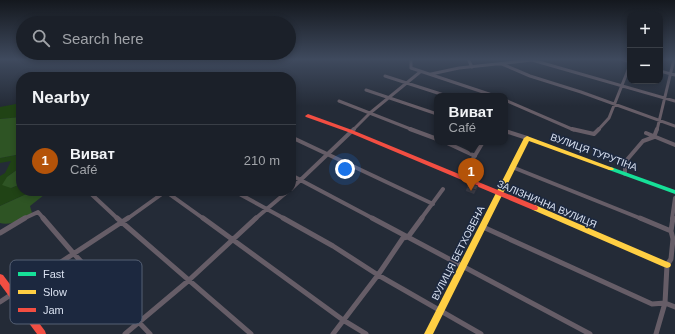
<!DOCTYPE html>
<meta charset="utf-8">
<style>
:root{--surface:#1b2029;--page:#282d35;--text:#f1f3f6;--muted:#a0a3a8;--line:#393e46;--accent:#b45309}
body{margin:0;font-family:Helvetica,sans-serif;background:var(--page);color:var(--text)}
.controls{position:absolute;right:12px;top:12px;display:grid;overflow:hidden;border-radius:8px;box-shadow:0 2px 6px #0003}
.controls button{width:36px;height:36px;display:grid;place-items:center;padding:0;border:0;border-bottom:1px solid var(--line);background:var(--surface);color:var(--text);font:20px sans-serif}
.you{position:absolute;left:345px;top:169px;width:14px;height:14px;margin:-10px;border:3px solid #fff;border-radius:50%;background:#1a73e8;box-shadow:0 0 0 6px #1a73e833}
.badge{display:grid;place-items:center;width:26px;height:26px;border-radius:50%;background:var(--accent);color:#fff;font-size:13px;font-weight:700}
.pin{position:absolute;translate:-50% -33px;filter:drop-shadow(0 1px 2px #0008)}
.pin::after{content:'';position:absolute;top:21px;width:14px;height:12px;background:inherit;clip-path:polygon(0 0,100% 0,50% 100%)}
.popup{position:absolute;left:434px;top:93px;width:74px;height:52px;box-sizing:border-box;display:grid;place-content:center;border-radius:8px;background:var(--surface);filter:drop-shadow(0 1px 3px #0005);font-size:13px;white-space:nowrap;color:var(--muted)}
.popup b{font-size:15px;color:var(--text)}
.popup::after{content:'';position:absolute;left:50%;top:100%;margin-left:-8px;border:8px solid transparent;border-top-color:var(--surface)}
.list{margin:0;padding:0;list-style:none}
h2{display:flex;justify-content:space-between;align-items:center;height:52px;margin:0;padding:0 16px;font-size:17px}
h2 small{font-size:13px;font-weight:400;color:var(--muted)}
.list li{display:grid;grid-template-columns:26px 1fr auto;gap:12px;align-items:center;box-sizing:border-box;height:72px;padding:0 16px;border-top:1px solid var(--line)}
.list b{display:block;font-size:15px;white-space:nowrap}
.list p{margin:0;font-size:13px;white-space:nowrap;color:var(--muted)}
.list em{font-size:13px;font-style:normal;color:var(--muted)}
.icon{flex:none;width:22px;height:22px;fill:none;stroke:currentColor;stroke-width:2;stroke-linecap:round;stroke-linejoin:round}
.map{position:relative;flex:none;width:675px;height:334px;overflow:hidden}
.search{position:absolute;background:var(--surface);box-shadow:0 2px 6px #0003;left:16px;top:16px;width:280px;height:44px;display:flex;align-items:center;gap:10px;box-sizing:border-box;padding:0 14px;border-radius:22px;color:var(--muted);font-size:15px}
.panel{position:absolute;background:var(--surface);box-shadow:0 2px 6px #0003;left:16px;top:72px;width:280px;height:124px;border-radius:16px}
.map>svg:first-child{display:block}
.green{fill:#204315}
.forest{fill:#2e5424}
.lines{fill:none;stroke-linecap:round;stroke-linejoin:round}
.street-far2{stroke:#665d67;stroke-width:3}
.street-far1{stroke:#665d67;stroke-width:4}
.street{stroke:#665d67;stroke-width:5}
.fast{fill:#16e098;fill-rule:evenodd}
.slow{fill:#ffcf43;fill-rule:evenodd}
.jam{fill:#f24e42;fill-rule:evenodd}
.tram{stroke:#6b6770;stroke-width:1}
.wall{fill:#3a3b45}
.building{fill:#444550;stroke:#303038}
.labels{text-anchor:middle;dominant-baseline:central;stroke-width:3;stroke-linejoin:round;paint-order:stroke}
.street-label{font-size:10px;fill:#d9e1f0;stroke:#1c283f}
.key{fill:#1c283f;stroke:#556074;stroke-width:1}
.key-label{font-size:11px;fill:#d9e1f0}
</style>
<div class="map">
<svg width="675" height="334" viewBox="0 0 675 334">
<rect width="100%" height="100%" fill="#242b37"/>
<!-- green -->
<path class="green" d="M21,103V117L0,119V107Z
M21,154V167L7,177L11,188L21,184V191H33L0,206V176L5,173L11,161L0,163V158Z"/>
<!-- forest -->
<path class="forest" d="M21,117V154L0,158V119Z
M21,167V184L11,188L2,185L7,177Z
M33,191H49L30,206L32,213C23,219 11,226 0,223V206Z"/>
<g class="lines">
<!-- street-far2 -->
<path class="street-far2" d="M411,59V68L495,96
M468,59L472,67
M623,59L630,61
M502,64L530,76L581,92L675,126
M660,71L675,75
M431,74L459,68L532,60L675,101
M385,76L447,96
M366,90L437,114
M505,100L574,130
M339,101L413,130
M353,130L370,113L420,72
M598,130L609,118L630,65
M657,130L674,59"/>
<!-- street-far1 -->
<path class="street-far1" d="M410,129L437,139
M572,129L594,134L599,129
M505,131L527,138
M646,133L675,145
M291,137L433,204
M445,142L475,156
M512,167L642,219
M625,174V162L643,141L654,137L657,129
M291,175L374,219
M462,177L483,142
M291,189L354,129
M88,191L118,219
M165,191L204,219
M234,191L285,219
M23,219L38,212L44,219
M127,219L166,191
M255,219L288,191
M421,219L443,189
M672,219L675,198"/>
<!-- street -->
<path class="street" d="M43,218L74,254L150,334
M117,218L251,334
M203,218L343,320L366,334
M283,218L333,246L378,275L481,334
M372,218L590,334
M640,218L671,231
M483,227L652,304L665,303L675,307
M0,233L25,218
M0,302L128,218
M125,334L188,281L256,218
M333,334L378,275L403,238L408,237L422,218
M656,334L665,303L667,265L671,259L673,239L671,231L673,218"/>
<!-- fast -->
<path class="fast" d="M611,167L675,190V194L609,170L608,169L609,168Z"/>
<!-- slow -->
<path class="slow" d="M527,136L613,168L614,169L613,170H609L529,141L433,334H424L524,138Z
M535,205L670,263L671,265L670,267L667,268L664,267L533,210L532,208L533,206Z"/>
<!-- jam -->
<path class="jam" d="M308,114L352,130L537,206L538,208L537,210H533L348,132L306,117L305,116Z
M0,274L3,275L45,331L46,334H37L0,284Z"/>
<!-- tram -->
<path class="tram" d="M618,59L630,63
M660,71L675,74"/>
</g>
<!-- wall -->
<path class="wall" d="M478,186L474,194L466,191L467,187Z"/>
<!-- building -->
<path class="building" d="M470,183L478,186L476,190L467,187Z"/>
<!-- sky -->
<linearGradient id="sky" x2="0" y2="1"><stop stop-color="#14181e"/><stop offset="0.56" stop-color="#3f4a5e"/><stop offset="1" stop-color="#3f4a5e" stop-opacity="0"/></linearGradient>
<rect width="675" height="106" fill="url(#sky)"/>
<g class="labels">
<!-- street labels -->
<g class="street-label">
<text transform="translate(594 152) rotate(20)">ВУЛИЦЯ ТУРУТІНА</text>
<text transform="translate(547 204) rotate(23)">ЗАЛІЗНИЧНА ВУЛИЦЯ</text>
<text transform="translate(458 253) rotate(-63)">ВУЛИЦЯ БЕТХОВЕНА</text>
</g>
</g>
<!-- legend -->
<rect x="10" y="260" width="132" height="64" rx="6" class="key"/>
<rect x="18" y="272" width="18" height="4" fill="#16e098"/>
<rect x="18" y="290" width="18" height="4" fill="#ffcf43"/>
<rect x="18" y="308" width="18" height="4" fill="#f24e42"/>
<g class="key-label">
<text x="43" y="278">Fast</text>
<text x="43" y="296">Slow</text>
<text x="43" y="314">Jam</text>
</g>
</svg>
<div class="controls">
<button>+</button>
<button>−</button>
</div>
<div class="you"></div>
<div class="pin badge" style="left:471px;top:191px">1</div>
<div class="popup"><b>Виват</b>Café</div>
<div class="search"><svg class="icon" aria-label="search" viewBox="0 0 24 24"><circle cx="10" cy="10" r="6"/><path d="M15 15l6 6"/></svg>Search here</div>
<section class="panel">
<h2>Nearby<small></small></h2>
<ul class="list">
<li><span class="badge">1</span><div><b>Виват</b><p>Café</p></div><em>210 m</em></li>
</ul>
</section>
</div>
